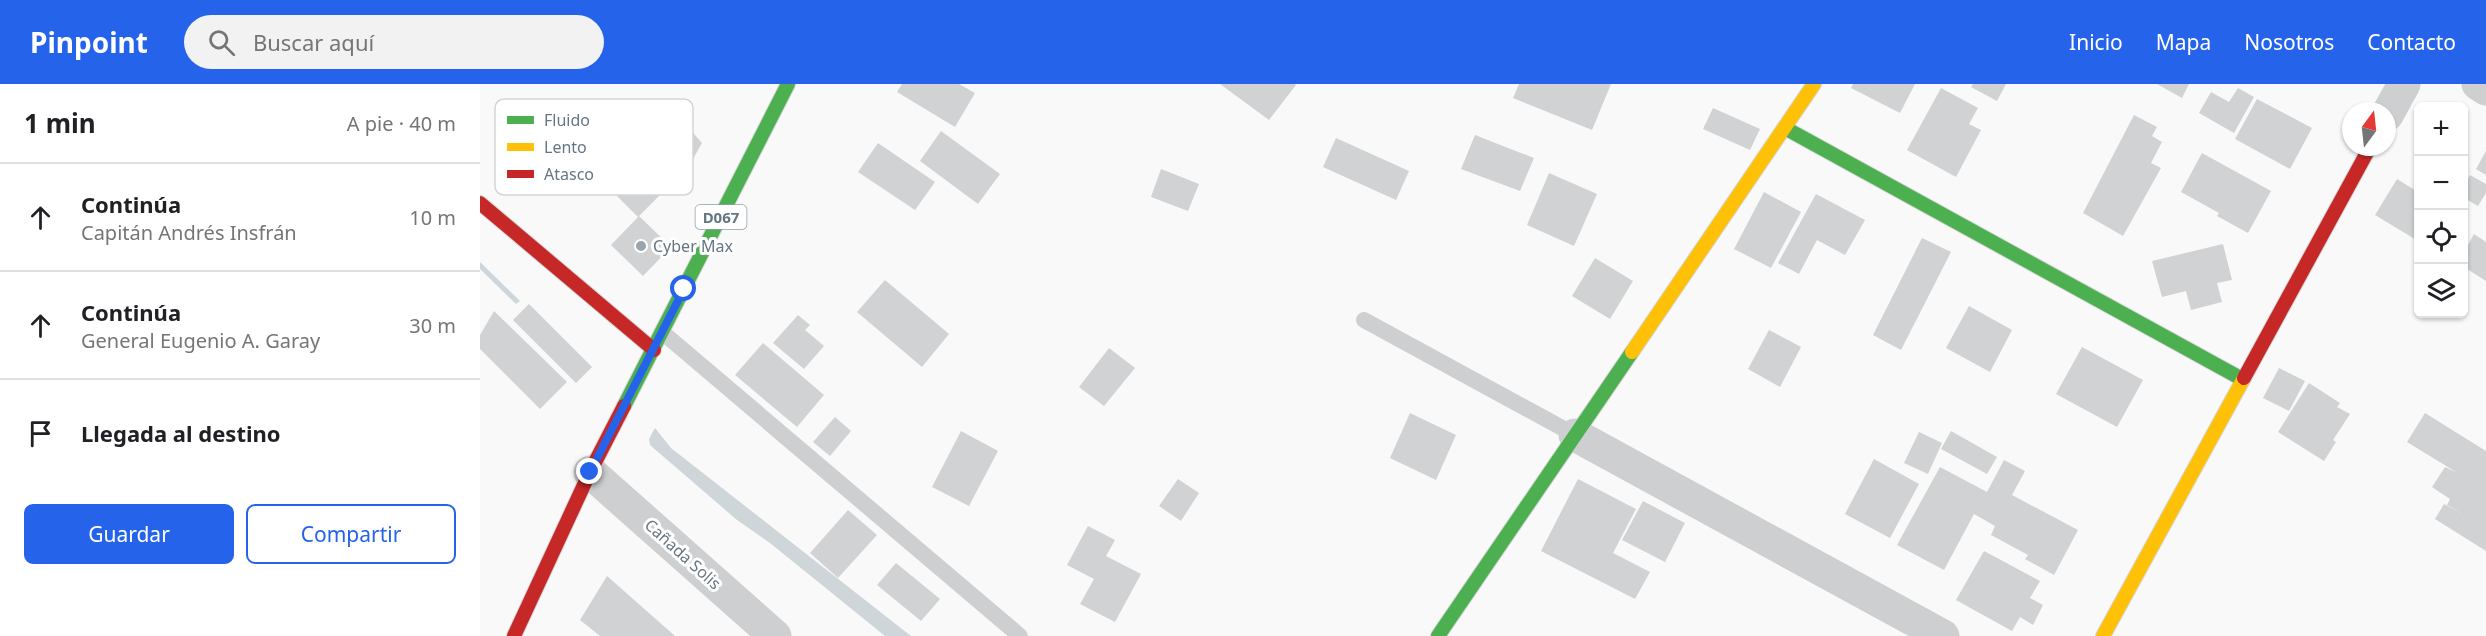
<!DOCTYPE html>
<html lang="es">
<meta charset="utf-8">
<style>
:root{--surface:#fff;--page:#f2f2f2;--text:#202124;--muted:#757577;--line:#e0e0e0;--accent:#2563eb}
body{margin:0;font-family:"Noto Sans",sans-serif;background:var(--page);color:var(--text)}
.controls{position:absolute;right:18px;top:18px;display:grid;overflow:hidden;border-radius:9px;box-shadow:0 2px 4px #0004}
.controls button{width:54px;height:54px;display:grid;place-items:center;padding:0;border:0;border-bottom:2px solid var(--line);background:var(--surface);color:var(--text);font:30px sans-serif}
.compass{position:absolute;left:1862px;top:18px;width:54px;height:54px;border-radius:50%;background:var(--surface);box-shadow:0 2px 4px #0004;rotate:15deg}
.stop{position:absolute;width:18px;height:18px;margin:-14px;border:4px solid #2563eb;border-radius:50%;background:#fff}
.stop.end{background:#2563eb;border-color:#fff;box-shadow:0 2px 6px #0008}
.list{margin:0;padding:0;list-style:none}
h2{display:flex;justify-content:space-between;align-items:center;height:78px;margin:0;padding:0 24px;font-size:26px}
h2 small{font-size:20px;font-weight:400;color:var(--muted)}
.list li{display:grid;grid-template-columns:39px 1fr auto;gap:18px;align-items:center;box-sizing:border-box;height:108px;padding:0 24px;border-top:2px solid var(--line)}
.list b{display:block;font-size:22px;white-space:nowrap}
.list p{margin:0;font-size:20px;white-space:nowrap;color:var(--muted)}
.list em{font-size:20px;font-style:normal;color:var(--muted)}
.actions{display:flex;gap:12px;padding:18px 24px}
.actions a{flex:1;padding:14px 0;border:2px solid var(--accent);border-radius:9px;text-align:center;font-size:21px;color:var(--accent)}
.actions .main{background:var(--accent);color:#fff}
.icon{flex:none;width:33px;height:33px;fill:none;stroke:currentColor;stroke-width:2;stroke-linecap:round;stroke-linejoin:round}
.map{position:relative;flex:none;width:2006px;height:552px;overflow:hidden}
header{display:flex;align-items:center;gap:36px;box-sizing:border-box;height:84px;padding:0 30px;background:var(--accent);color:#fff}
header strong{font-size:28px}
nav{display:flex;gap:33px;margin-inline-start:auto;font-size:21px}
.search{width:420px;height:54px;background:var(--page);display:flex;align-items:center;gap:15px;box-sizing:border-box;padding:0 21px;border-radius:33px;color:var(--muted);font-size:22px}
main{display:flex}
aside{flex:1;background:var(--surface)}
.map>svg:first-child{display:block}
.water{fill:#ced6d9}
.building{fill:#d0d2d3}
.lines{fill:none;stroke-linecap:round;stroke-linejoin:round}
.fast-casing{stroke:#d5d6d7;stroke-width:16}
.slow-casing{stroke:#d5d6d7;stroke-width:16}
.jam-casing{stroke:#d5d6d7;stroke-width:16}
.lane{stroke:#cecfd0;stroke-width:16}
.street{stroke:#cecfd0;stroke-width:33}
.fast{stroke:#4caf50;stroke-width:14}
.slow{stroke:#ffc107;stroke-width:14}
.jam{stroke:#c62828;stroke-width:14}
.route{stroke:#2563eb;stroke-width:8}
.poi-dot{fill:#99a4ac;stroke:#fff;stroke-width:2}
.labels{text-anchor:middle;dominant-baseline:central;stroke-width:6;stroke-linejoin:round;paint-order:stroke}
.shield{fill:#fff;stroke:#939fa8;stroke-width:1.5}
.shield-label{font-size:15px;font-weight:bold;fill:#657683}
.poi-label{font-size:16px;fill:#657683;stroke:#fff;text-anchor:start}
.street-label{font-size:16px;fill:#657683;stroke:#fff}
.key{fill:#fff;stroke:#d1d6da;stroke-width:1.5}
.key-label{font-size:16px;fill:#657683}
</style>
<header>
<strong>Pinpoint</strong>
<div class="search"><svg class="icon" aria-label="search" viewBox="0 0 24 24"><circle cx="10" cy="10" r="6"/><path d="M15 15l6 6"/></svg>Buscar aquí</div>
<nav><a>Inicio</a><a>Mapa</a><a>Nosotros</a><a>Contacto</a></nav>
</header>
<main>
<aside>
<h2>1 min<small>A pie · 40 m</small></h2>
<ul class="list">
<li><svg class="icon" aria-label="ahead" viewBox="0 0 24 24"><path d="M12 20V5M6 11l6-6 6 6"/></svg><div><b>Continúa</b><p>Capitán Andrés Insfrán</p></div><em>10 m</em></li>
<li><svg class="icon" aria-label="ahead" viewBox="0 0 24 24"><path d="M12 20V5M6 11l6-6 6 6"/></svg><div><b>Continúa</b><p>General Eugenio A. Garay</p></div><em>30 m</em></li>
<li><svg class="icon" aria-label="arrive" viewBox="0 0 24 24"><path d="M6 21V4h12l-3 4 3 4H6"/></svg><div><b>Llegada al destino</b></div></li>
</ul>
<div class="actions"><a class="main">Guardar</a><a>Compartir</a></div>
</aside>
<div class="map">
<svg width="2006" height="552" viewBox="0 0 2006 552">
<rect width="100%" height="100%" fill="#f9f9f9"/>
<!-- water -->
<path class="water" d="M0,178L40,217L36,220L0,185Z
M175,344L191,364L431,552H405L290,459L257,436L170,361L169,355Z"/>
<!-- building -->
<path class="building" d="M422,0H479L495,9L475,43L417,8Z
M740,0H815L816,1L789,36Z
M1039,0H1131L1112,46L1033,14Z
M1373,0H1435L1420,29L1371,4Z
M1493,0H1526L1517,17L1491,3Z
M1677,0H1709L1702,14Z
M1461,4L1498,24L1489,40L1501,46L1476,93L1427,66Z
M1758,4L1774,13L1754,49L1719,29L1731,8L1749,18Z
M1777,15L1832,44L1810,85L1755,55Z
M1233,24L1280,45L1270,66L1223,45Z
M1654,31L1677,43L1672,52L1682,58L1671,79L1681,84L1643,152L1603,129Z
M200,34L222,59L204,91L173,61Z
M461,47L520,90L498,120L440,77Z
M157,49L200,91L159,132L191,163L163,192L131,161L158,133L121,96L140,78L134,72Z
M995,51L1054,74L1040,107L981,85Z
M856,54L929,87L916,116L843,83Z
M398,59L455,98L435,126L378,88Z
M2006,67V91L1996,85Z
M1722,69L1791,107L1768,149L1737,132L1739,129L1701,108Z
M681,85L719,100L708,127L671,113Z
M1069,89L1117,110L1094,162L1047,141Z
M1990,91L2006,100V109L1998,122L1984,114V102Z
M1917,95L1938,108V157L1895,131Z
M1284,108L1321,128L1291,184L1254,165Z
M1336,110L1385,136L1365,171L1337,156L1319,190L1298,179Z
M1994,150L2006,158V197L1984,183V168Z
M1442,154L1471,168L1421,266L1393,251Z
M1743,160L1752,196L1737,199L1742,218L1711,226L1706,207L1682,213L1672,177Z
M1115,174L1153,197L1130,235L1092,212Z
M405,196L469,250L442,283L377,228Z
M49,220L112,283L96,299L33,236Z
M1489,222L1532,246L1510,288L1466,264Z
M14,227L87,298L60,325L0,265V251Z
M318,231L330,241L325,246L344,262L324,285L293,259Z
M1289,246L1321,263L1300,303L1268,285Z
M283,259L344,311L317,343L255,291Z
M1602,263L1663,296L1637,343L1576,310Z
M629,264L655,284L624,322L599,303Z
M1799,284L1825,297L1809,327L1783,314Z
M1829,299L1860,319L1857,323L1870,330L1853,356L1856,358L1844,377L1798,348Z
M930,329L976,351L956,396L910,374Z
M1945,329L2006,367V467L1955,435L1964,420L1981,429L1967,421L1970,415L1952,403L1965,383L1976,388L1927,358Z
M355,333L371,347L350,372L333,358Z
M481,347L518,367L489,422L452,403Z
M1471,347L1517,373L1507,390L1461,365Z
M1439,348L1462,359L1448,390L1424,379Z
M1394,375L1439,400L1410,454L1365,430Z
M1524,376L1545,387L1532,411L1598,446L1574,491L1545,475L1548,471L1511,451L1515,442L1494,430L1464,486L1417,461L1460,383L1507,408Z
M698,395L719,409L701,437L679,422Z
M1098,395L1156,425L1133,469L1170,488L1155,515L1061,467Z
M1163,417L1205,439L1185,478L1142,456Z
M368,426L397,451L358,494L330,469Z
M608,442L635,456L626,472L661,490L635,538L600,520L614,495L587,481Z
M1504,467L1560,497L1550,514L1563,521L1553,541L1540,533L1532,547L1476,516Z
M416,479L460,515L441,537L397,501Z
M127,492L195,552H120L100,536Z"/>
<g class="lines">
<!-- fast casing -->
<g class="fast-casing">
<path id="fast" d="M1305,44L1762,295
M144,322L308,0
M958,552L1152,268"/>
</g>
<!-- slow casing -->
<g class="slow-casing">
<path id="slow" d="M1152,268L1334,0
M1623,552L1764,294"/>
</g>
<!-- jam casing -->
<g class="jam-casing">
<path id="jam" d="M0,119L174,266
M1764,294L1890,63
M34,552L110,388L144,322"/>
</g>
<!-- lane -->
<path class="lane" d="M884,236L1095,351
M182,248L540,552"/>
<!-- street -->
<path class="street" d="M1998,0L2006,5
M1907,31L1924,0
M1095,351L1463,552
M110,388L295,552"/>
<!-- fast -->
<use href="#fast" class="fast"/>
<!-- slow -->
<use href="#slow" class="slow"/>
<!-- jam -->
<use href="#jam" class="jam"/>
</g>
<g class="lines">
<!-- route -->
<path class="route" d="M110,388L204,205"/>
</g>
<!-- markers -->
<circle class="poi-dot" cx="161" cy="162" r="6"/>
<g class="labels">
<!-- shield labels -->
<rect class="shield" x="215.5" y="121" width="51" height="24" rx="4.5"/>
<g class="shield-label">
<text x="241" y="133">D067</text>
</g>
<!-- poi labels -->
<g class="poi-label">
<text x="173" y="162">Cyber Max</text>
</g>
<!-- street labels -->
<g class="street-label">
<text transform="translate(203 470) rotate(42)">Cañada Solis</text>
</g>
</g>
<!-- legend -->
<rect x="15" y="15" width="198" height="96" rx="9" class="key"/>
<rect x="27" y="32" width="27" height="8" fill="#4caf50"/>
<rect x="27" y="59" width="27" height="8" fill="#ffc107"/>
<rect x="27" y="86" width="27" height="8" fill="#c62828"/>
<g class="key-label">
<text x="64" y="42">Fluido</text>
<text x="64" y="69">Lento</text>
<text x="64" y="96">Atasco</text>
</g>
</svg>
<div class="controls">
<button>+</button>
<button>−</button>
<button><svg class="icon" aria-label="locate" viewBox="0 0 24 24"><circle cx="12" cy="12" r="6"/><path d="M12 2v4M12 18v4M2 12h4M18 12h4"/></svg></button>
<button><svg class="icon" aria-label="layers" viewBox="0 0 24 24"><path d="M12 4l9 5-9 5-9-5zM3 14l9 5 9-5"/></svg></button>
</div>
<svg class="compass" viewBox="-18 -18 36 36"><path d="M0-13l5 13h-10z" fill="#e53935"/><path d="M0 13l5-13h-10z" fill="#757577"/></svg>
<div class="stop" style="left:204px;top:205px"></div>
<div class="stop end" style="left:110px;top:388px"></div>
</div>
</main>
